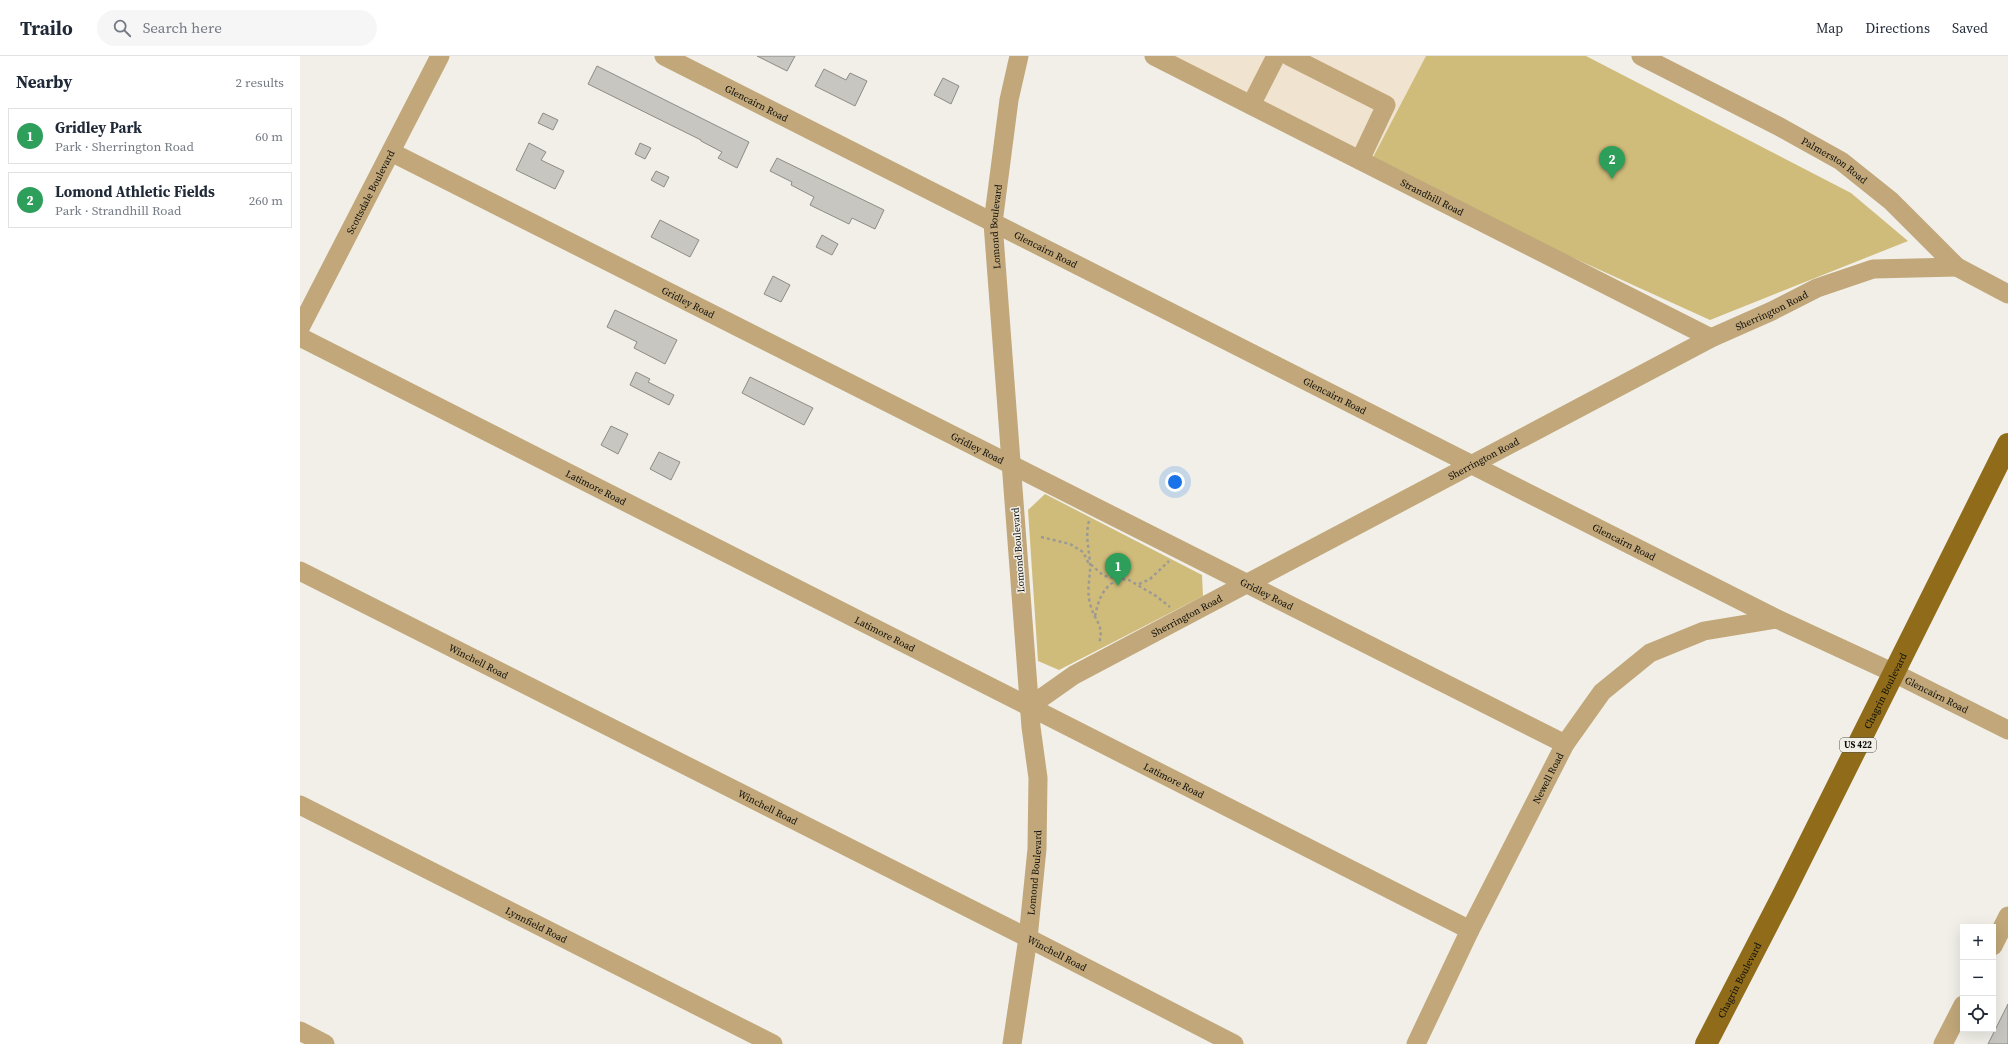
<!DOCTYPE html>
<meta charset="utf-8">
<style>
:root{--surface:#fff;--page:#f6f6f7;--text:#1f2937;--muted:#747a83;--line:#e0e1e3;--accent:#ea580c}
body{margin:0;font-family:"Source Serif 4",serif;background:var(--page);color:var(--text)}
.controls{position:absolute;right:12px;bottom:12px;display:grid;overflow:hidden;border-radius:0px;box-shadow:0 4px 16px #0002}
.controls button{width:36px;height:36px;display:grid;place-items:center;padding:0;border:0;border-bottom:1px solid var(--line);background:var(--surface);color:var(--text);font:20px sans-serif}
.you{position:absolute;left:875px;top:426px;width:14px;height:14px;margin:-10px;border:3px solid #fff;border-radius:50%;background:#1a73e8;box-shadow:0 0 0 6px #1a73e833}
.badge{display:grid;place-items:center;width:26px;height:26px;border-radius:50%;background:var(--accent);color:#fff;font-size:13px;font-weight:700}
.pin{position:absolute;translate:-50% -33px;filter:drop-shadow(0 1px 2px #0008)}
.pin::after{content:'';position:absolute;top:21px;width:14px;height:12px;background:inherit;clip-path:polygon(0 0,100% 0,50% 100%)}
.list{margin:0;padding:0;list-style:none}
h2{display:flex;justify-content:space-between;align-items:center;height:52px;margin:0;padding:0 16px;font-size:17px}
h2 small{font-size:13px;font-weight:400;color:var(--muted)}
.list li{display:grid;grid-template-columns:26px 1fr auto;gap:12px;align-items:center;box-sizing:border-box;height:56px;margin:0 8px 8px;padding:0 8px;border:1px solid var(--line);border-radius:0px}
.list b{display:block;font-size:15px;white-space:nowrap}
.list p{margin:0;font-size:13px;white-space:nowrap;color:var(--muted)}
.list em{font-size:13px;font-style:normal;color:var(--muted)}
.icon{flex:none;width:22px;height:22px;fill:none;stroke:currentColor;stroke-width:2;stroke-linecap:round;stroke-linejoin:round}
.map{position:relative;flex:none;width:1708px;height:988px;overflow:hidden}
header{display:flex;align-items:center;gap:24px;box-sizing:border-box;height:56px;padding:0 20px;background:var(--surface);border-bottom:1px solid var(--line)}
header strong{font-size:19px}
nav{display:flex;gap:22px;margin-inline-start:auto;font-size:14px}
.search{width:280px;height:36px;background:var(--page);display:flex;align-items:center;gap:10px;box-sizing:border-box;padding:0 14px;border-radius:22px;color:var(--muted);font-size:15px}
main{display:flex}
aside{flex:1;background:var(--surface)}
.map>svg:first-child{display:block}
.education{fill:#f0e3cf}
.green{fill:#d0bc7a}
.building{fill:#c8c6c0;stroke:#8d8b85}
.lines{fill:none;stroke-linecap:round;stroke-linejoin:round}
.path{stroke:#9b9a94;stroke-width:2.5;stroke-dasharray:3 3;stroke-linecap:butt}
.minor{stroke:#c1a779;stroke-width:19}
.major{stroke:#906c1a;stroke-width:22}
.labels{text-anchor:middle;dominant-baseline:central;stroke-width:3;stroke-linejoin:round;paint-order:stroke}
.shield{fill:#f1efe8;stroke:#51514d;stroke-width:1}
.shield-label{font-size:9px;font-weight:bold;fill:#0d0d0a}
.street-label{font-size:10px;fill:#0d0d0a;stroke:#f1efe8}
</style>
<header>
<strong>Trailo</strong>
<div class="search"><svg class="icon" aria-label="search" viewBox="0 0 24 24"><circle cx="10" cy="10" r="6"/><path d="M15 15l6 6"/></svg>Search here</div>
<nav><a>Map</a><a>Directions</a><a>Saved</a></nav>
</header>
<main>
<aside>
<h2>Nearby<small>2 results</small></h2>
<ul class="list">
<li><span class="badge" style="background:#2e9e5b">1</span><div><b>Gridley Park</b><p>Park · Sherrington Road</p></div><em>60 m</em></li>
<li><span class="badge" style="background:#2e9e5b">2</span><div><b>Lomond Athletic Fields</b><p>Park · Strandhill Road</p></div><em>260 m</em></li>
</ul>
</aside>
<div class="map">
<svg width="1708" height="988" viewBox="0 0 1708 988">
<rect width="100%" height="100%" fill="#f1efe8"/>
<!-- education -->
<path class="education" d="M854,0H1127L1069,109Z"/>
<!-- green -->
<path class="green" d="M1126,0H1286L1551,137L1608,185L1410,264L1069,109Z
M745,438L902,519L903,540L759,614L738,605L728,454Z"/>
<!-- building -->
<path class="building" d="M457,0H495L487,15Z
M297,10L449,86L437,112L418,102L422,96L401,85V84L288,28Z
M524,13L546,24L550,17L567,25L555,50L515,30Z
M643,22L659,30L651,48L634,39Z
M243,57L258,64L253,74L238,67Z
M229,87L246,96L241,104L264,115L255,133L216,114Z
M340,87L351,92L345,103L335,98Z
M477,102L584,154L575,173L552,162L549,168L510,149L514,141L491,129L492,126L470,115Z
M356,115L369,121L364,131L351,124Z
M360,164L399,184L390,201L351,181Z
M522,179L538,188L532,199L516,191Z
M473,220L490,229L481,246L464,238Z
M315,254L377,284L365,308L334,292L337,286L307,271Z
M336,316L350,323L348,326L374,339L369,349L330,329Z
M450,321L513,352L504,369L442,337Z
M311,370L328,378L318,398L301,389Z
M359,396L380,406L371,424L350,413Z
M1708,948V988H1688Z"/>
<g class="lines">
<!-- path -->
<path class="path" d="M789,465C785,480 789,492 790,507C791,521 786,533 790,547C793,564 805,568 799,587
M741,481L770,488L783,496L788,506L804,520L829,524L856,540L870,551
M839,528L850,523L869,505
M795,560C798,545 803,530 818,524"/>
<!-- minor -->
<g class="minor">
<path id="s1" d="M364,0L1477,563L1594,617L1708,674"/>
<path id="s2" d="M854,0L1411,282"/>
<path d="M989,0L1086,49L1060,104"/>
<path id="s3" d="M1341,0L1480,71L1541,105L1591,145L1657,211L1708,238"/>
<path d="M951,49L976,0"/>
<path id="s4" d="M91,96L1265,688"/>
<path id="s5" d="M0,272L140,0"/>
<path id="s6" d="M0,281L1170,874"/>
<path id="s7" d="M0,515L728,882L934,988"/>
<path id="s8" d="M730,650L774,619L1411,282L1472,255L1517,232L1573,213L1657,211"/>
<path id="s9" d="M0,749L473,988"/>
<path d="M1693,890L1708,860"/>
<path d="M0,975L25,988"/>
<path id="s10" d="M712,988L728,882L737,793L738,722L731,671L693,167L709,44L719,0"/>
<path id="s11" d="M1116,988L1170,874L1265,688L1302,636L1350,597L1404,575L1477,563"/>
<path d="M1643,988L1663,949"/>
</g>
<!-- major -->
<path class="major" id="s12" d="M1406,988L1484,837L1708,388"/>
</g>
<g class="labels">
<!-- shield labels -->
<rect class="shield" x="1540" y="682" width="36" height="14" rx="3"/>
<g class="shield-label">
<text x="1558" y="689">US 422</text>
</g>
<!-- street labels -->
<g class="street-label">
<text stroke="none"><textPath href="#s1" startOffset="104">Glencairn Road</textPath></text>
<text stroke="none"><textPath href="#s3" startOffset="220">Palmerston Road</textPath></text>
<text stroke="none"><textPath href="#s5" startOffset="153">Scottsdale Boulevard</textPath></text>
<text stroke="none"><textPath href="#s2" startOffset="312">Strandhill Road</textPath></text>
<text stroke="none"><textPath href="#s10" startOffset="821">Lomond Boulevard</textPath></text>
<text stroke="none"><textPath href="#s1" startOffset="428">Glencairn Road</textPath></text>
<text stroke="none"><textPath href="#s4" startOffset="333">Gridley Road</textPath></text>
<text stroke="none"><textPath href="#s8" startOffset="841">Sherrington Road</textPath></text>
<text stroke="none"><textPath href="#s1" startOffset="752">Glencairn Road</textPath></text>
<text stroke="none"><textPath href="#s4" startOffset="657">Gridley Road</textPath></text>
<text stroke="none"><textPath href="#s8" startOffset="517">Sherrington Road</textPath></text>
<text stroke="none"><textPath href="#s6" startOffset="332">Latimore Road</textPath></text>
<text stroke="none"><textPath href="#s1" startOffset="1076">Glencairn Road</textPath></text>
<text transform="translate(718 494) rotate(-94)">Lomond Boulevard</text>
<text stroke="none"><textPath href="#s4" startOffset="981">Gridley Road</textPath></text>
<text stroke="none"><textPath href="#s8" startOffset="181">Sherrington Road</textPath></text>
<text stroke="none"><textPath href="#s6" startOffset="656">Latimore Road</textPath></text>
<text stroke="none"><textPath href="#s7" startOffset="200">Winchell Road</textPath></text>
<text stroke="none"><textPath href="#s12" startOffset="396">Chagrin Boulevard</textPath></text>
<text stroke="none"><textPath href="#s1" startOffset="1424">Glencairn Road</textPath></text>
<text stroke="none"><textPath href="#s11" startOffset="297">Newell Road</textPath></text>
<text stroke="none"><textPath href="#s6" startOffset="980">Latimore Road</textPath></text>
<text stroke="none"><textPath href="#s7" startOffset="524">Winchell Road</textPath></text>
<text stroke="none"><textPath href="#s10" startOffset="173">Lomond Boulevard</textPath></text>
<text stroke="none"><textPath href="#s9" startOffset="265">Lynnfield Road</textPath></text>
<text stroke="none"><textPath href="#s7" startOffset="848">Winchell Road</textPath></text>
<text stroke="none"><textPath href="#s12" startOffset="72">Chagrin Boulevard</textPath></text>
</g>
</g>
</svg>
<div class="controls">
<button>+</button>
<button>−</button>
<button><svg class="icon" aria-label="locate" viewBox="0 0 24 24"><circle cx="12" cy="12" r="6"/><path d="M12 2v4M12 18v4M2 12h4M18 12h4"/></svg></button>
</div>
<div class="you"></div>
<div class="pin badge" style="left:818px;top:530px;background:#2e9e5b">1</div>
<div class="pin badge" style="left:1312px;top:123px;background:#2e9e5b">2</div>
</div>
</main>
